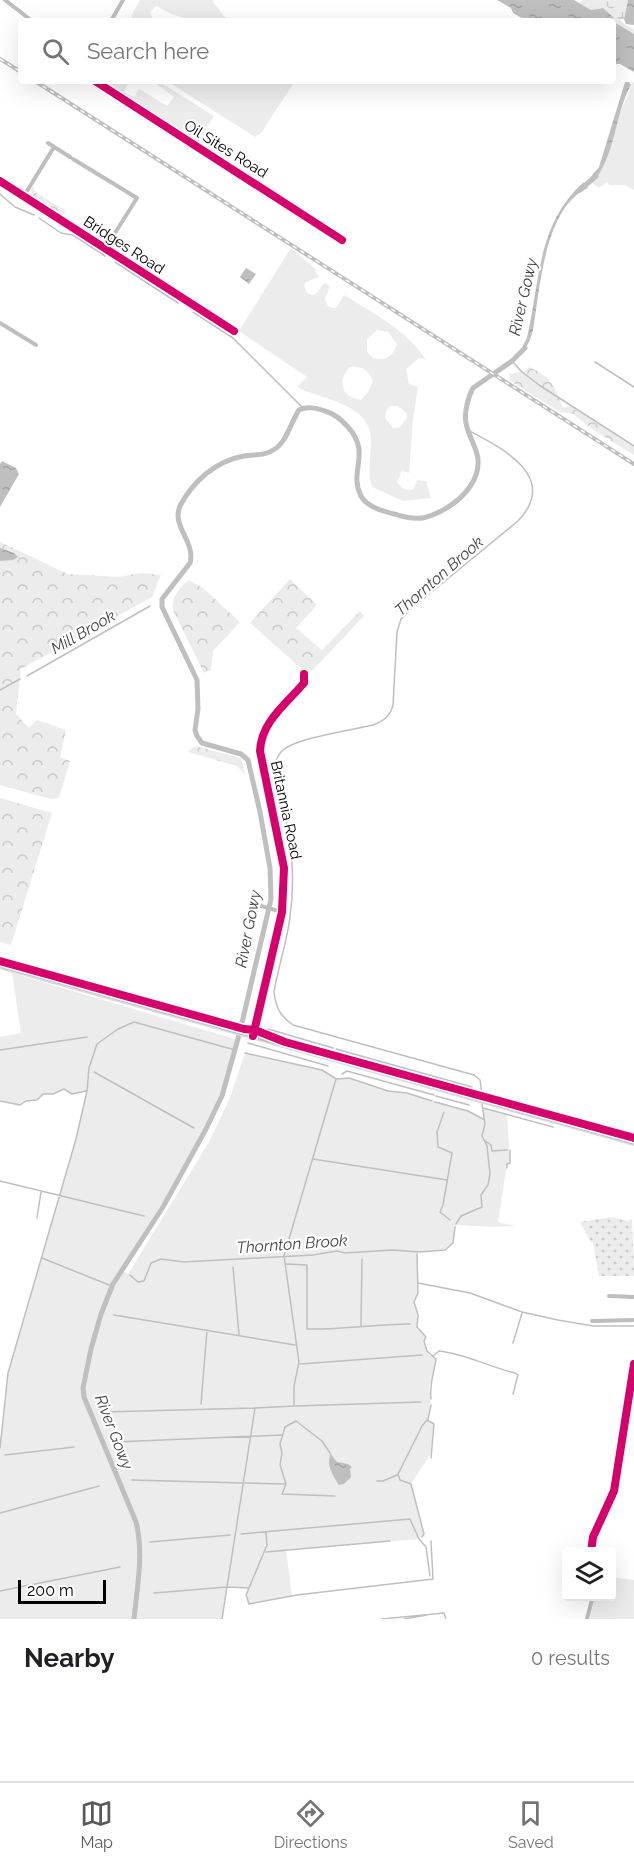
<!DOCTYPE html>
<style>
:root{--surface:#fff;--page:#f6f6f6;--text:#202124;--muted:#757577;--line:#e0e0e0;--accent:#595959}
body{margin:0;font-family:Raleway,sans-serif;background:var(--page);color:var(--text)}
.controls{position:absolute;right:18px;bottom:18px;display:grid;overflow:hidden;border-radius:6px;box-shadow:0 6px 24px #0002}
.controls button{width:54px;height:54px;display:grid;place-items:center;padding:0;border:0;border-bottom:2px solid var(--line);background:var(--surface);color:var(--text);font:30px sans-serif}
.scale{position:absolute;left:18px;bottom:15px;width:88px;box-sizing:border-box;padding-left:6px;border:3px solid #000;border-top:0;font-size:16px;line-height:21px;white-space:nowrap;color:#000;-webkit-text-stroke:4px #fff;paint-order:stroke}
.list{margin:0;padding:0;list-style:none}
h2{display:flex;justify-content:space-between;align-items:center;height:78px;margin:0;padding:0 24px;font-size:26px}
h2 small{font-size:20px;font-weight:400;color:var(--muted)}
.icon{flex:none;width:33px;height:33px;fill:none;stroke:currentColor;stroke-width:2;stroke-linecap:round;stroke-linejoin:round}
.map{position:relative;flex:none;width:634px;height:1619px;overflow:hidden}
.search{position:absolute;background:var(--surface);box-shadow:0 6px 24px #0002;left:18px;right:18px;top:18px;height:66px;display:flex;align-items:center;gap:15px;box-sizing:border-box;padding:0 21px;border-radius:6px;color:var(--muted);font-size:22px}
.sheet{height:162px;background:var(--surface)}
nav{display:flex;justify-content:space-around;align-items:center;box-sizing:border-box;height:84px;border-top:2px solid var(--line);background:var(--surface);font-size:16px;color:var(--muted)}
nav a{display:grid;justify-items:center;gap:3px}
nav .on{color:var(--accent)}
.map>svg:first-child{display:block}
.green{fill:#ececec;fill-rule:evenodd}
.forest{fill:url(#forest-crowns)}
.wetland{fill:url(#wetland-marsh)}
.park{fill:url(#park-dots)}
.water{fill:url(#water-ripples)}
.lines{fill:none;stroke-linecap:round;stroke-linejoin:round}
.stream{stroke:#bfbfbf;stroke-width:1.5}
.river{stroke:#bfbfbf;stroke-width:5}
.major-casing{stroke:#dbdbdb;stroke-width:8}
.minor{stroke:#bebebe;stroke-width:4}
.major{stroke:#bebebe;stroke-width:5}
.rail-casing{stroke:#bebebe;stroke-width:4}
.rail{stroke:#fff;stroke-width:1.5;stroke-dasharray:4.5;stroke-linecap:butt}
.cycleway-casing{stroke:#fff;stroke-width:11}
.cycleway{stroke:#d6006c;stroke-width:8}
.labels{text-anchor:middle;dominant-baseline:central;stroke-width:4.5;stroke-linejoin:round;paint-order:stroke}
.street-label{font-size:15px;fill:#000;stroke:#fff}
.water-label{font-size:16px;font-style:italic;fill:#444;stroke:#fff}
</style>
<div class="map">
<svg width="634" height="1619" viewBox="0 0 634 1619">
<defs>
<pattern id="forest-crowns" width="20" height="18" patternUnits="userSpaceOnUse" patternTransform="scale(1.5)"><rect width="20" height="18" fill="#ececec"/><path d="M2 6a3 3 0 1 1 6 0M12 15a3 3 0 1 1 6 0" fill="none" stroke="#c9c9c9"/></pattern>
<pattern id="wetland-marsh" width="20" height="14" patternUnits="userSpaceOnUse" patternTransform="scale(1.5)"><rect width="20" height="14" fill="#ececec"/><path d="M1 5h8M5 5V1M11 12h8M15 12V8" fill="none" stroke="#c9c9c9"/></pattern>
<pattern id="park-dots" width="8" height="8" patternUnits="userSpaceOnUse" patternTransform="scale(1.5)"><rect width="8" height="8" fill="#ececec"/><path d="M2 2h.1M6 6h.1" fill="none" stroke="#c9c9c9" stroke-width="1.8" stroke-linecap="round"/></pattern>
<pattern id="water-ripples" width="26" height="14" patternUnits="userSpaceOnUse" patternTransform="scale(1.5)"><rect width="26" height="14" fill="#bfbfbf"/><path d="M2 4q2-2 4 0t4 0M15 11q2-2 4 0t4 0" fill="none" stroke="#a2a2a2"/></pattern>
</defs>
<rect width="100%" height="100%" fill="#fff"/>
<!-- green -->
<path class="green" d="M140,0H214L213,2L225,17L232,21H186L184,18L171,14L156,6L150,12L152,17L150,21H136L131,16Z
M582,0H605V3L625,25L634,29V34L613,22V17L603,8L591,10L580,4Z
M104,81H124L128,84L124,92L134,97L139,89L167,106L174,97L158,85L157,81H158L214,116L198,142Z
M167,81H295L261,133L255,137Z
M632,81L634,83V190L625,185H610L607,182L599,188L592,183C608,164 610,139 618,117C623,104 630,95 632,81Z
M291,248L314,268L319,277L306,282L304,286L307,293L312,295L316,294L324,283L330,286L325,299C327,306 329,308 336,308L344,295C374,314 406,329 426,360L419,358L406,369L409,384L418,387L413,419L409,473L402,471L397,482C402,489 405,491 414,489L417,480L426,481L431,498L403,501L372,487C367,472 371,457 371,441C372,403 321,400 297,387L307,377L239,331ZM377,330L388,332L397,344C393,356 385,362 373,358L367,352V339ZM350,367C362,366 368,370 373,381L368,392L361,400C341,398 337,380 350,367ZM390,406H397L407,413V418L400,427L393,428L385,418L386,412Z
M12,973L238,1040C232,1059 229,1080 221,1098C195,1159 158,1215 122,1270L128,1274L209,1142L229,1100L245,1053L322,1070L336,1079L349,1078L388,1091L411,1094L468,1111L483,1119L482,1108L507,1114L510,1163L507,1164L498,1222L516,1226L493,1227L456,1225C455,1230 455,1236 453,1241C450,1253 430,1250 420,1252L417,1254L418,1293L414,1302L418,1315L417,1327L426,1337L424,1341L427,1351L436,1359L433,1376L429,1386L431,1403L428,1420L434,1424L430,1455L411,1484L424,1534L419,1539L286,1550L292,1596L249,1604L246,1595L249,1588L227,1587L222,1619H0V1448L8,1373L76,1139L87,1091L72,1094L64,1089L53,1094H43L37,1100L26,1101L20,1105L0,1101V1037L21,1033Z
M612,1577L634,1580V1619H590L595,1597L612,1596Z"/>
<!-- forest -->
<path class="forest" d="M33,186L37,194L65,210V215L61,216L32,199L30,194Z
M529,367C550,376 556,387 563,408L570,406L634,447V455L592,429L573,414L560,412L509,380L510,374L525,371Z
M0,542L68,574L118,577L141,573L161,575L152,597L21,669L16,714L29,728L37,720L66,730L60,757L70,761L59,798L51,799L0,785Z
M290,579L317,605L296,628L322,650L360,611L364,616L313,670L304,671L250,623Z
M188,580L202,587L240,622L213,651L211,670L204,673L173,610C171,597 179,589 188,580Z
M195,746L241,758L245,775L237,766L188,752Z
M0,798L52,813L11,945L0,942Z"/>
<!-- wetland -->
<path class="wetland" d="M605,0H628L624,19H619L604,3Z"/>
<!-- park -->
<path class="park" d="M612,1217L628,1221L632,1219L634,1276H599L593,1243L591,1242L580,1222Z"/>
<!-- water -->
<path class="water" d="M497,0H574L591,10L603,8L613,17L614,22L634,34V72L620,64H613V21H527L513,13L511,8Z
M628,0H634V25L626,24L624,19Z
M625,82H629L631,85C614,115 616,157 592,183L589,179L599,167Z
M584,182L588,188C544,207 540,290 533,330L530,340L523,353L520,351L527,338C540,282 537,223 584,182Z
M246,268L256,274L249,284L240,277Z
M2,461L16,468L19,474L0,507V464Z
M0,548L14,553L18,557L13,560L0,561Z
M330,1453L337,1462L348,1464L352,1467L350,1469L351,1477L344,1484L339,1485C336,1481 331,1472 330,1468C328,1463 330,1457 330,1453Z"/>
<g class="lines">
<!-- stream -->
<path class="stream" d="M0,194L15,207L34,215
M39,218L61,233L73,235L105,256
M115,262L178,303
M193,312L233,338L303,408
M512,361L521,371L539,385L634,446
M595,362L634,387
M468,430C502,448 560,477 518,521L411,609L401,619L397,632L393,705C390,717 383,721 373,725C352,730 295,738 282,751C264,769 284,809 288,830C293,858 294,888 290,917C287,942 278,967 274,992C276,1008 280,1016 293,1025L474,1075L480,1080L482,1094
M27,676L150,606
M0,690L20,679
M268,1029L333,1048
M248,1043L328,1066
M336,1049L472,1087
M0,1050L87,1037
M245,1053L322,1070L335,1078
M94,1072L194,1128
M342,1074L347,1071L434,1095
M491,1094L540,1108
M436,1096L469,1105
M0,1101L20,1105L26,1101L37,1100L43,1094H53L64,1089L72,1094L86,1091
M435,1102L468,1111L483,1119
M483,1108L553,1127
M444,1112L437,1132L438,1147L452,1153L443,1205L440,1212L450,1220
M484,1140L491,1145L492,1151L507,1150
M313,1159L447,1180
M507,1168V1164L510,1163V1150
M0,1181L144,1216
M37,1218L41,1192
M456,1224L461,1216L482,1207L481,1195L488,1185L490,1174L487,1146L482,1136L485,1124L482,1104
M417,1254L418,1293L414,1302L418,1315L417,1327L426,1337L424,1341L427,1351L436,1359C434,1373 429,1385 431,1399
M42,1258L109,1285
M286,1264L307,1265V1329C342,1330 376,1324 410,1324
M233,1267L239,1335
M130,1275L138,1282L144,1281L151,1263L161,1259L184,1262L313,1255L337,1251L345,1253L392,1250L420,1252L445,1250L453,1243L455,1227
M418,1283L470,1293L522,1312L558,1320L593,1326H634
M114,1315L295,1345
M361,1326L362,1259
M513,1343L522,1313
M433,1356L439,1351C466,1354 489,1367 515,1373L518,1375L513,1394
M300,1364L422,1355
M201,1404L207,1330
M295,1406L421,1402
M103,1412L255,1408
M428,1419L431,1405
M114,1442L282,1435
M0,1448L8,1373L76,1139L87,1091L89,1068L97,1044L118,1029L134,1022L235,1050
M5,1455L74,1447
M132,1480L243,1483
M377,1481H383L397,1475
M245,1483L286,1484L282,1494L335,1496
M286,1484L280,1465L282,1453L280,1444L285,1427L296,1421L322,1441L330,1453
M0,1513L99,1486
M266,1532L267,1545L246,1595L249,1604L297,1595L433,1579L431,1541
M241,1534L410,1519L419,1539L426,1547L430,1576
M422,1537L424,1534L411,1484L400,1480L398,1474L422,1426L427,1420L434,1424L431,1458
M150,1542L230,1535
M266,1552L390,1541
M0,1591L120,1567
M154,1593L227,1587L248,1588
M222,1619L255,1408L294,1406V1386L299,1362L284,1256L336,1079L349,1078L388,1091L407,1093L432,1101
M382,1619L444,1613L446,1619
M404,1619L427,1615"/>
<!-- river -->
<path class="river" d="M580,190L596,176
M241,1027L271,899L270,868L260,812L248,760L241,754L202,743L197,736L195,730L198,709L197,680L162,607V599L190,563C196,542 171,526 180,506C193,481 216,461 244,456C255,454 265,456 275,449C287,441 291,422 299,410C308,406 316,408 325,411C335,414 341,419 348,427C372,454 348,471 361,496C368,509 388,512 401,516C420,521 428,518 445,509C464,498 483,477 477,454C474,443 468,434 466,423C464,413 468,397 473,388L512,361L525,348
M134,1619C137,1588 144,1553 136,1522L84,1397L83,1388L91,1349L101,1314L113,1284L163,1207L206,1129L222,1096L239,1035"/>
<!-- major casing -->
<g class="major-casing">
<path id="major" d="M0,965L634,1142"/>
</g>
<!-- minor -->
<path class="minor" d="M5,0L32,21
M111,21L123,0
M95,81L342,240
M48,143L70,157
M73,159L137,198L105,249
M0,181L234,331
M24,196L54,147
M0,323L36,345
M254,904L282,912
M253,1036L282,912L284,868L260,751C261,722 286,704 304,683V674
M609,1296L634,1297
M592,1321L634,1320
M591,1552L593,1537L614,1491L634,1364
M587,1619L593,1596"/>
<!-- major -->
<use href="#major" class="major"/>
<!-- rail casing -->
<g class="rail-casing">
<path id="rail" d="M0,59L21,72
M35,81L634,464"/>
</g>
<!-- rail -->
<use href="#rail" class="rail"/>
<!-- cycleway casing -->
<g class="cycleway-casing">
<path id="cycleway" d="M95,81L342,240
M0,181L234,331
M0,961L244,1029L255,1030L285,1042L634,1138
M253,1036L282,912L284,868L260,751C261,722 286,704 304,683V674
M591,1552L593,1537L614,1491L634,1364"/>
</g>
<!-- cycleway -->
<use href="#cycleway" class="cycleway"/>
</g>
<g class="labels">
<!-- street labels -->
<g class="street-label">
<text transform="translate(226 149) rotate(32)">Oil Sites Road</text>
<text transform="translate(124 245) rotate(33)">Bridges Road</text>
<text transform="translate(286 810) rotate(78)">Britannia Road</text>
</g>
<!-- water labels -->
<g class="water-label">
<text transform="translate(523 297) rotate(-77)">River Gowy</text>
<text transform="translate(439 576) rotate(-41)">Thornton Brook</text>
<text transform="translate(83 632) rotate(-30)">Mill Brook</text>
<text transform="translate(248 929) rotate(-79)">River Gowy</text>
<text transform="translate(292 1244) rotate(-4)">Thornton Brook</text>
<text transform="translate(114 1432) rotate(69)">River Gowy</text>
</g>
</g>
</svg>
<div class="controls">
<button><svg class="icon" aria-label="layers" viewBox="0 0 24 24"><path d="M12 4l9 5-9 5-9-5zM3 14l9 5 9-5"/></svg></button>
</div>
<div class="scale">200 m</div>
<div class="search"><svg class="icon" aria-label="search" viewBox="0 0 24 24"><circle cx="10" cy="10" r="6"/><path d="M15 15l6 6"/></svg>Search here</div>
</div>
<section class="sheet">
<h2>Nearby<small>0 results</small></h2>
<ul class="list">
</ul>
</section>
<nav>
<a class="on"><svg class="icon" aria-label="map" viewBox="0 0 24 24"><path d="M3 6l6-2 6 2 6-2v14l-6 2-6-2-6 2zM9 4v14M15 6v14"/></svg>Map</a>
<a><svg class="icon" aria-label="directions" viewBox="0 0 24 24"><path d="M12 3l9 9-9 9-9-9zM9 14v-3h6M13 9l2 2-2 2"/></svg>Directions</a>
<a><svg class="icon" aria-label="saved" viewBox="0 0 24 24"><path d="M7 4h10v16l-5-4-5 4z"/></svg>Saved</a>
</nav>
